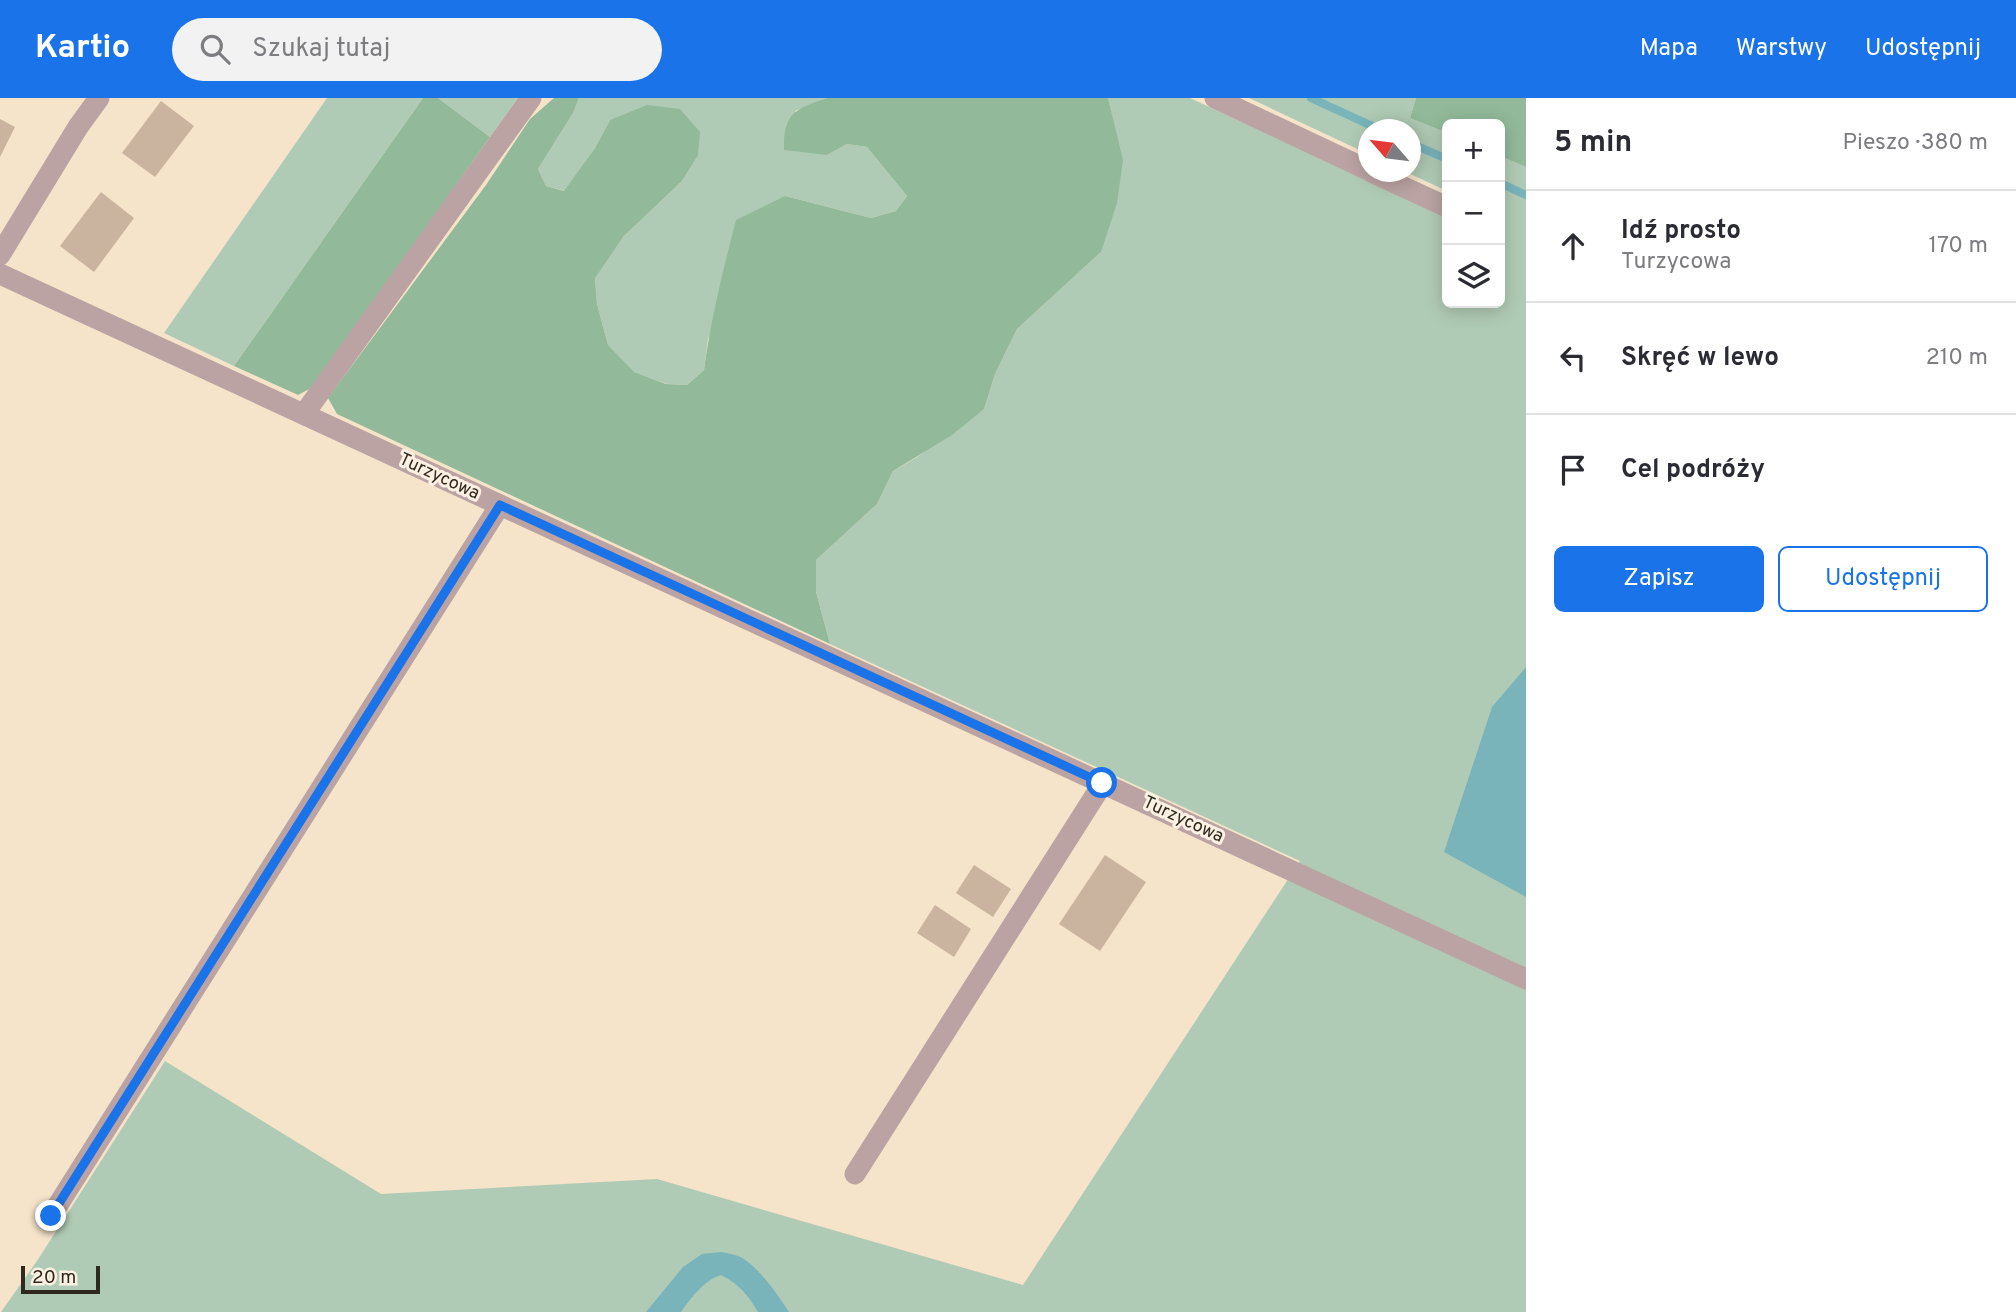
<!DOCTYPE html>
<html lang="pl">
<meta charset="utf-8">
<style>
:root{--surface:#fff;--page:#f2f2f3;--text:#2b2b33;--muted:#7c7c81;--line:#e1e1e2;--accent:#1a73e8}
body{margin:0;font-family:Overpass,sans-serif;background:var(--page);color:var(--text)}
.controls{position:absolute;right:21px;top:21px;display:grid;overflow:hidden;border-radius:10px;box-shadow:0 4px 18px #0003}
.controls button{width:63px;height:63px;display:grid;place-items:center;padding:0;border:0;border-bottom:2px solid var(--line);background:var(--surface);color:var(--text);font:35px sans-serif}
.compass{position:absolute;left:1358px;top:21px;width:63px;height:63px;border-radius:50%;background:var(--surface);box-shadow:0 4px 18px #0003;rotate:298deg}
.scale{position:absolute;left:21px;bottom:18px;width:79px;box-sizing:border-box;padding-left:7px;border:4px solid #30291f;border-top:0;font-size:19px;line-height:24px;white-space:nowrap;color:#30291f;-webkit-text-stroke:5px #fcf1e3;paint-order:stroke}
.stop{position:absolute;width:21px;height:21px;margin:-16px;border:5px solid #1a73e8;border-radius:50%;background:#fff}
.stop.end{background:#1a73e8;border-color:#fff;box-shadow:0 2px 7px #0008}
.list{margin:0;padding:0;list-style:none}
h2{display:flex;justify-content:space-between;align-items:center;height:91px;margin:0;padding:0 28px;font-size:30px}
h2 small{font-size:23px;font-weight:400;color:var(--muted)}
.list li{display:grid;grid-template-columns:46px 1fr auto;gap:21px;align-items:center;box-sizing:border-box;height:112px;padding:0 28px;border-top:2px solid var(--line)}
.list b{display:block;font-size:26px;white-space:nowrap}
.list p{margin:0;font-size:23px;white-space:nowrap;color:var(--muted)}
.list em{font-size:23px;font-style:normal;color:var(--muted)}
.actions{display:flex;gap:14px;padding:21px 28px}
.actions a{flex:1;padding:16px 0;border:2px solid var(--accent);border-radius:10px;text-align:center;font-size:24px;color:var(--accent)}
.actions .main{background:var(--accent);color:#fff}
.icon{flex:none;width:38px;height:38px;fill:none;stroke:currentColor;stroke-width:2;stroke-linecap:round;stroke-linejoin:round}
.map{position:relative;flex:none;width:1526px;height:1214px;overflow:hidden}
header{display:flex;align-items:center;gap:42px;box-sizing:border-box;height:98px;padding:0 35px;background:var(--accent);color:#fff}
header strong{font-size:33px}
nav{display:flex;gap:38px;margin-inline-start:auto;font-size:24px}
.search{width:490px;height:63px;background:var(--page);display:flex;align-items:center;gap:18px;box-sizing:border-box;padding:0 24px;border-radius:38px;color:var(--muted);font-size:26px}
main{display:flex}
aside{flex:1;background:var(--surface)}
.map>svg:first-child{display:block}
.green{fill:#b0cbb5}
.forest{fill:#92b99a}
.water{fill:#79b4bb}
.lines{fill:none;stroke-linecap:round;stroke-linejoin:round}
.stream{stroke:#79b4bb;stroke-width:8}
.building{fill:#cab49f}
.minor{stroke:#baa3a2;stroke-width:21}
.route{stroke:#1a73e8;stroke-width:9}
.labels{text-anchor:middle;dominant-baseline:central;stroke-width:6;stroke-linejoin:round;paint-order:stroke}
.street-label{font-size:18px;fill:#30291f;stroke:#fcf1e3}
</style>
<header>
<strong>Kartio</strong>
<div class="search"><svg class="icon" aria-label="search" viewBox="0 0 24 24"><circle cx="10" cy="10" r="6"/><path d="M15 15l6 6"/></svg>Szukaj tutaj</div>
<nav><a>Mapa</a><a>Warstwy</a><a>Udostępnij</a></nav>
</header>
<main>
<div class="map">
<svg width="1526" height="1214" viewBox="0 0 1526 1214">
<rect width="100%" height="100%" fill="#f5e3ca"/>
<!-- green -->
<path class="green" d="M327,0H423L234,268L164,235Z
M438,0H518L490,39Z
M579,0H827L795,13L827,57L847,46L867,49L907,98L896,113L871,120L785,98L708,241L704,272L687,287L667,286L633,274L608,247L597,206L595,179L624,138L681,84L610,22L595,50L565,93L546,88L538,71L573,15Z
M1108,0H1190L1447,119V205H1500V58L1526,69V1214H1L37,1163L165,963L381,1096L657,1081L1023,1187L1300,763L830,546L816,494V462L877,406L893,373L917,359L984,311L995,276L1017,231L1101,154L1113,24Z
M1249,0H1416L1410,20L1447,35V93L1406,74H1410V32H1368V56Z"/>
<!-- forest -->
<path class="forest" d="M423,0H438L490,39L313,289L298,297L234,268Z
M554,0H579L573,15L538,71L546,88L564,93L595,50L610,22L647,7L680,11L700,34L698,57L681,84L624,138L595,180L597,206L608,247L634,274L666,286L687,287L704,272C711,221 723,172 736,122L785,98L871,120L896,113L907,98L867,49L847,46L827,57L784,52C783,15 795,11 827,0H1108L1123,62L1117,105L1101,154L1017,231L995,276L984,311L952,337L893,373L877,406L816,462V494L830,546L337,316L328,300L486,87L530,21Z
M1416,0H1526V69L1500,58V26H1447V35L1410,20Z"/>
<!-- water -->
<path class="water" d="M1526,569V799L1444,754L1492,609Z
M721,1154C727,1155 733,1156 738,1158C756,1165 779,1198 789,1214H758C748,1197 739,1186 721,1177C703,1183 692,1199 681,1214H646L683,1169L702,1156Z"/>
<g class="lines">
<!-- stream -->
<path class="stream" d="M1311,0L1381,32
M1410,45L1447,61
M1500,85L1526,97"/>
</g>
<!-- building -->
<path class="building" d="M161,3L194,28L155,79L122,55Z
M0,21L15,29L0,59Z
M101,94L134,120L94,174L60,148Z
M1105,757L1146,784L1100,853L1059,826Z
M974,767L1011,791L993,819L956,795Z
M935,807L971,831L954,859L917,835Z"/>
<g class="lines">
<!-- minor -->
<path class="minor" d="M1215,0L1368,72
M1371,74L1447,109
M0,157L78,29L99,0
M0,176L1526,881
M304,316L531,0
M855,1076L1103,685
M51,1118L500,407"/>
</g>
<g class="lines">
<!-- route -->
<path class="route" d="M51,1118L500,407L1102,685"/>
</g>
<g class="labels">
<!-- street labels -->
<g class="street-label">
<text transform="translate(439 379) rotate(25)">Turzycowa</text>
<text transform="translate(1183 722) rotate(25)">Turzycowa</text>
</g>
</g>
</svg>
<div class="controls">
<button>+</button>
<button>−</button>
<button><svg class="icon" aria-label="layers" viewBox="0 0 24 24"><path d="M12 4l9 5-9 5-9-5zM3 14l9 5 9-5"/></svg></button>
</div>
<svg class="compass" viewBox="-18 -18 36 36"><path d="M0-13l5 13h-10z" fill="#e53935"/><path d="M0 13l5-13h-10z" fill="#7c7c81"/></svg>
<div class="scale">20 m</div>
<div class="stop" style="left:1102px;top:685px"></div>
<div class="stop end" style="left:51px;top:1118px"></div>
</div>
<aside>
<h2>5 min<small>Pieszo · 380 m</small></h2>
<ul class="list">
<li><svg class="icon" aria-label="ahead" viewBox="0 0 24 24"><path d="M12 20V5M6 11l6-6 6 6"/></svg><div><b>Idź prosto</b><p>Turzycowa</p></div><em>170 m</em></li>
<li><svg class="icon" aria-label="left" viewBox="0 0 24 24"><path d="M17 20v-9H6M10 6l-5 5 5 5"/></svg><div><b>Skręć w lewo</b></div><em>210 m</em></li>
<li><svg class="icon" aria-label="arrive" viewBox="0 0 24 24"><path d="M6 21V4h12l-3 4 3 4H6"/></svg><div><b>Cel podróży</b></div></li>
</ul>
<div class="actions"><a class="main">Zapisz</a><a>Udostępnij</a></div>
</aside>
</main>
